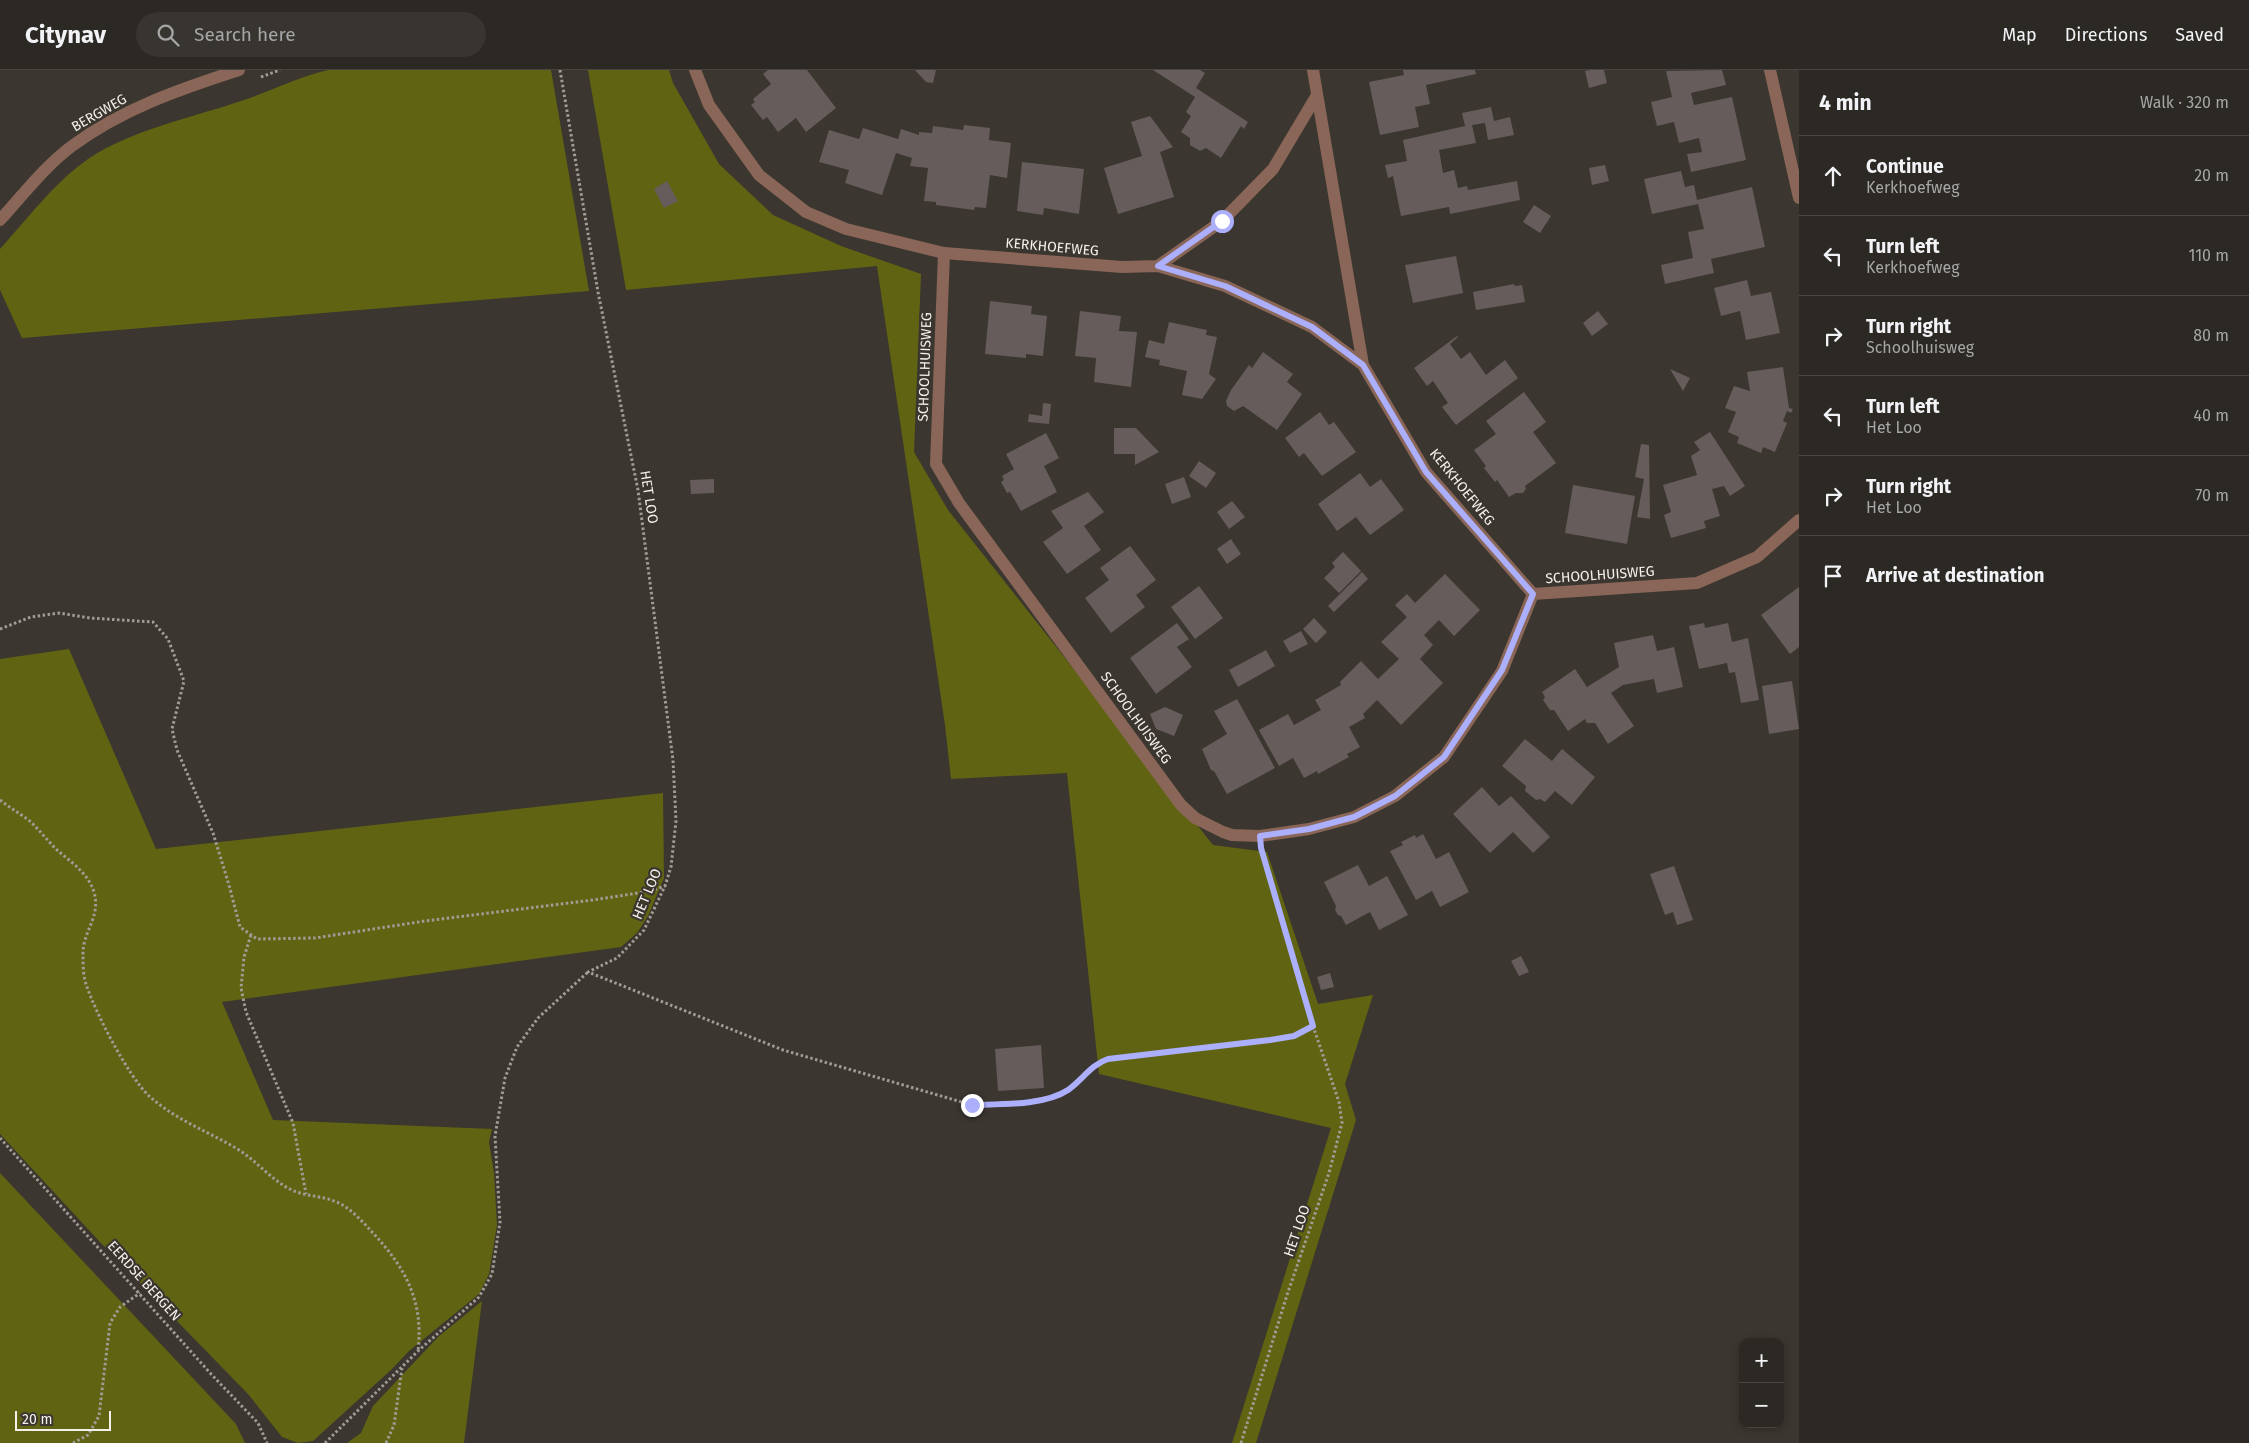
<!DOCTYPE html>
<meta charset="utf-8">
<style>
:root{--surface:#2c2823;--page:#383430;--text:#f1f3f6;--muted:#a6a6a6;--line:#484441}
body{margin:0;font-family:"Fira Sans",sans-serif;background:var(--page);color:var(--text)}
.controls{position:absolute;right:15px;bottom:15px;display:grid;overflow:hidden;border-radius:10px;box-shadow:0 2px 8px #0003}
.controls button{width:45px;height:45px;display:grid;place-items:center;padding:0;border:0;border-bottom:1px solid var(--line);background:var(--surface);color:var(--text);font:25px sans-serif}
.scale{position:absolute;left:15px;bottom:12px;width:96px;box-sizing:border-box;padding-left:5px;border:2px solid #f4f1ec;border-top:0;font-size:14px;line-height:18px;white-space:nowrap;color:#f4f1ec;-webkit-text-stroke:4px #3b362f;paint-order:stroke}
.stop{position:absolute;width:15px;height:15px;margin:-11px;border:4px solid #acaffb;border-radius:50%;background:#fff}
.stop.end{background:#acaffb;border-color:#fff;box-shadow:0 1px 5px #0008}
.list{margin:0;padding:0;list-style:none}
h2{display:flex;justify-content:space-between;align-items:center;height:65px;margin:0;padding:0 20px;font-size:21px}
h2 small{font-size:16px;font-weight:400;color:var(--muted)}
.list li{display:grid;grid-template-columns:32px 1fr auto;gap:15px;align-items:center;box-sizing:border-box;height:80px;padding:0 20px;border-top:1px solid var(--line)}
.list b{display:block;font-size:19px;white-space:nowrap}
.list p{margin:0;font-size:16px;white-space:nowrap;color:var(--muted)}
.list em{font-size:16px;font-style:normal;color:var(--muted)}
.icon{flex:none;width:28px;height:28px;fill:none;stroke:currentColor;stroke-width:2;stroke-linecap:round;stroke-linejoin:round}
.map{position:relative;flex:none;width:1799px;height:1373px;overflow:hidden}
header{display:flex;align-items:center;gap:30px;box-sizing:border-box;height:70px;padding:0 25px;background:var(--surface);border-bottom:1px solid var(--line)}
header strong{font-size:24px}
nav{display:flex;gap:28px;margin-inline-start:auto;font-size:18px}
.search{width:350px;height:45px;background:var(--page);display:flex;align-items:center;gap:12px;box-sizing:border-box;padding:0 18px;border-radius:28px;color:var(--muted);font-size:19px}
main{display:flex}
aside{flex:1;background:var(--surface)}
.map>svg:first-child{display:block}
.green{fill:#606412}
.building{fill:#665c5b}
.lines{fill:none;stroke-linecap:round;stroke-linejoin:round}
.path{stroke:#a09c96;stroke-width:3;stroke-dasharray:2.5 2.5;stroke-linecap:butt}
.street{stroke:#896657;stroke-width:12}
.route{stroke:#acaffb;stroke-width:6}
.labels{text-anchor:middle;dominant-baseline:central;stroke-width:4.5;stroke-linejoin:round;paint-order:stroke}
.street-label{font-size:14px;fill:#f4f1ec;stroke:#3b362f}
</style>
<header>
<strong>Citynav</strong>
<div class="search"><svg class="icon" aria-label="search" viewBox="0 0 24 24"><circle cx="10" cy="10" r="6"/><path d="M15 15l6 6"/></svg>Search here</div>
<nav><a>Map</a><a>Directions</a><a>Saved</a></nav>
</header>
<main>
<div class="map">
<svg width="1799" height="1373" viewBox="0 0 1799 1373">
<rect width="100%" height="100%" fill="#3b362f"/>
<!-- green -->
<path class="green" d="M328,0H551L589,221L22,268L0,220V179C28,148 54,113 88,89C133,59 191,48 241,31C271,21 298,7 328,0Z
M588,0H669L673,13L719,94L773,145L841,176L921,204L914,382L948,440L1213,775L1267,782L1318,934L1373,925L1345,1014L1356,1050L1256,1373H1232L1331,1058L1099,1004L1067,703L951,709L945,655L877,196L626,220Z
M69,579L156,779L663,723L664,808L648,846L637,863L621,877L222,932L273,1050L492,1059L489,1072L494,1103L497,1155L489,1204L479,1224L409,1281L392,1299L313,1371L298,1373L282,1367L248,1324L99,1171L0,1064V589Z
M0,1103L236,1354L245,1373H0Z
M482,1231L464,1373H347L361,1363L373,1336L438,1267Z"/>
<!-- building -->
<path class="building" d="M768,0H807L836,38L806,62L796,48L778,62L767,47L763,50L751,35L755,32L753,29L771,14L763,4Z
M915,0H936L933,13L926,12Z
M1153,0H1200L1205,3L1196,18L1248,52L1244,59L1241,56L1221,88L1206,78L1200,81L1190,75V68L1181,62L1191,46L1186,42L1195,27Z
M1403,0H1475L1476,4L1426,15L1430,34L1415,37L1419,57L1380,65L1369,12L1404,5Z
M1590,0H1604L1607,13L1589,18L1585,1Z
M1722,0L1726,15L1691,23L1694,35L1732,27L1746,90L1691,102L1687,84L1702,82L1699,68L1679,73L1674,52L1657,56L1651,32L1672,27L1666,1Z
M1491,37L1494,51L1510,47L1514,65L1488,70L1485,53L1472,55L1476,73L1439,80L1443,103L1454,100L1458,118L1467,116L1468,120L1517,111L1520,130L1450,144L1449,137L1401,146L1393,106L1388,108L1385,95L1407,91L1403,70L1465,56L1462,43Z
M1150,46L1173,77L1160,82L1174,127L1118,144L1104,98L1142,86L1131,52Z
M964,55L990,58L989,70L1011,73L1007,108L990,105L986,138L975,137L974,140L936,135V132L924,131L928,98L910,96L912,88L896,83L882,125L845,113L849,100L819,92L829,60L859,69L863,58L898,69L901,59L919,65V62L932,63L933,56L963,60Z
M1022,92L1084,99L1079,144L1044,138L1043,145L1017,141Z
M1605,95L1609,111L1592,115L1589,98Z
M1681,101L1685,117L1694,115L1697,130L1752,117L1765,177L1711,189L1714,203L1665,214L1661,195L1693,188L1688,162L1704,159L1698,134L1652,144L1644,109Z
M667,111L678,131L664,138L654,119Z
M1534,135L1551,146L1540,163L1523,152Z
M1456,186L1463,223L1413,233L1405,195Z
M1747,210L1751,226L1771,222L1780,263L1746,270L1740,241L1721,246L1714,218Z
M1514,214L1515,216L1522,215L1525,232L1476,240L1473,222Z
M990,231L1032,236L1031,244L1047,246L1043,286L1026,284V288L985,284Z
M1080,241L1121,246L1119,261L1137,262L1131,317L1094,312L1096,288L1075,286Z
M1598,241L1608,254L1592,266L1583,253Z
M1169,252L1207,260L1206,265L1217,267L1209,304L1216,309L1202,329L1182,325L1187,301L1159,295L1160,290L1145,287L1149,270L1164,274Z
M1457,266L1458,267L1450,274L1461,289L1470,282L1486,305L1505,290L1518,308L1456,355L1442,337L1448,333L1433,311L1427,316L1414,298Z
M1263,282L1293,304L1287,312L1302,324L1277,360L1243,336L1234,341L1227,336L1226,331L1231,320L1249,295L1252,298Z
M1783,297L1789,338L1793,339L1791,343L1787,341L1783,351L1787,353L1775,382L1763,377L1761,383L1737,373L1739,367L1728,362L1736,342L1725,338L1734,316L1750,321L1747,302Z
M1670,299L1690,308L1683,321Z
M1524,322L1546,352L1533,362L1556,393L1525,416L1526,419L1523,423H1516L1509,427L1497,410L1495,412L1484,398L1486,396L1474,380L1496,364L1486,351Z
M1043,333L1051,334L1049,354L1028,352L1029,344L1042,346Z
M1320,342L1329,355L1334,352L1356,382L1322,406L1304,383L1299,387L1285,368Z
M1114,358H1136L1159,382L1135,395V384H1114Z
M1710,362L1745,416L1730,426L1724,416L1712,419L1720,446L1704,451L1706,458L1671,468L1664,445L1671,442L1663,415L1697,405L1691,386L1700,380L1694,372Z
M1046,363L1059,388L1044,396L1057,422L1021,441L1010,422L1007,423L1001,412L1004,410L1002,406L1014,399L1006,384Z
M1641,374L1649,375L1650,449L1637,447L1644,409L1635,407Z
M1199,391L1216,403L1206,418L1189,406Z
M1360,403L1370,417L1381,409L1404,440L1370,465L1356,447L1337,461L1318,434Z
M1184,407L1191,427L1172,434L1165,414Z
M714,409V423L691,424L690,410Z
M1573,415L1635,426L1627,474L1565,463Z
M1088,422L1104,442L1084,456L1101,480L1067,504L1043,472L1063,458L1051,441Z
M1232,431L1245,447L1229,459L1217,442Z
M1231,469L1241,484L1227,494L1217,479Z
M1130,476L1156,510L1136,525L1145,537L1111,563L1085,528L1109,510L1100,498Z
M1343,482L1361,501L1339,523L1324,508L1335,497L1332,493Z
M1362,502L1368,509L1334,542L1328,536Z
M1445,504L1480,540L1454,566L1439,550L1424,565L1433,575L1420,589L1443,613L1401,655L1377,630L1363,644L1365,648L1349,657L1360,677L1347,684L1349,687L1318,704L1317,701L1304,708L1293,688L1279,696L1259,660L1288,644L1294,655L1321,640L1315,630L1341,615L1340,612L1361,591L1378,609L1399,589L1381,572L1407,547L1395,535L1407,524L1415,533Z
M1199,516L1223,548L1195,569L1171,537Z
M1799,517V577L1790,584L1761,545Z
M1314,548L1327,562L1316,573L1303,559Z
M1177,553L1189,569L1177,577L1192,597L1156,624L1130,588Z
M1704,553L1705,558L1728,553L1732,572L1748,568L1759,630L1741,633L1735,602L1729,603L1727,593L1699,599L1689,556Z
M1301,561L1308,574L1290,583L1283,571Z
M1653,565L1657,581L1674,577L1683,617L1657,623L1654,609L1623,615L1611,623L1634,656L1608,674L1595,653H1587L1585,649L1568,661L1554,640H1550L1543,630L1545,627L1542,622L1575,599L1587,617L1619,597L1614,573Z
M1266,580L1275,596L1238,617L1229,600Z
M1792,611L1799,659L1769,664L1762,616Z
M1237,629L1275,698L1227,724L1214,701L1211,700L1202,679L1227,664L1214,641Z
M1165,637L1183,645L1174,666L1156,659L1150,644Z
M1525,669L1552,691L1562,679L1595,707L1572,735L1555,721L1545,732L1540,729L1536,730L1525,721L1526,716L1502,696Z
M1482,717L1499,736L1511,726L1550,767L1533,783L1513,762L1490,783L1453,744Z
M1423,764L1436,789L1449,782L1469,822L1440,837L1432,821L1416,830L1390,781L1403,775L1401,772L1415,765L1416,768Z
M1358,795L1369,816L1387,806L1408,845L1379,860L1370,842L1346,855L1341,846L1338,845L1335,840L1336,836L1324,812Z
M1674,796L1693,850L1677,855L1673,842L1665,845L1650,804Z
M1521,886L1529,902L1519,906L1511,891Z
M1330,903L1334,917L1321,920L1317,907Z
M1041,975L1044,1018L998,1021L995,979Z"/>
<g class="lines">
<!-- path -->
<path class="path" d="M560,0L598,222L638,420L673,690L676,751L671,797L665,816L644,860L617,888L588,902L783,980L972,1035L1025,1032L1050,1027L1067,1020L1097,994L1108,989L1270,970L1294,966L1313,956
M261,7L280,0
M0,559L31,547L59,543L90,548L153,552L168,569L184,611L172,659L177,680L213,763L229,815L240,857L257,869L315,868L425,851L593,830L651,821L665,816
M0,730C10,738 21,744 31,752C40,761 48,771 57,780C71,792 88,803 94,822C101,848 83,860 83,884C83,893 83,905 86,914C95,942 128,1006 149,1026C177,1051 208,1061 239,1080C258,1092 273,1112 294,1121C309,1127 326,1126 341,1134C353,1141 363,1152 372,1162C405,1197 424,1231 418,1281
M251,865L244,887L241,918L246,942L293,1053L306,1124
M0,1068L211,1304L258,1353L267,1373
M73,1373L88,1365L99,1346L110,1253L120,1237L140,1223
M325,1373L418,1281L479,1227L492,1204L500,1152L495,1066L505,1008L517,977L538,948L588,902
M386,1373L394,1355L402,1298
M1241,1373L1287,1225L1329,1103L1342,1053L1339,1032L1313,956L1264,789"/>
<!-- street -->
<path class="street" d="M695,0L709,35L759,105L806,142L846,159L944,183L936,394L959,433L1181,735L1195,748L1223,762L1232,765L1260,766L1309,759L1354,747L1395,726L1444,687L1502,601L1533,524L1697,513L1757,487L1799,450
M1313,0L1363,295
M1770,0L1799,128
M0,150C23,125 45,96 72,76C122,39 180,19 239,0
M944,183L1122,197L1158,196L1225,216L1312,257L1363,295L1426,402L1533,524
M1158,196L1222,151L1273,99L1317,25"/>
</g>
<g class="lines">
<!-- route -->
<path class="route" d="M972,1035C999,1034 1044,1036 1068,1020C1082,1010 1092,994 1108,989L1270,970L1294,966L1313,956L1261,778L1260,766L1309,759L1354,747L1395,726L1444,687L1502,600L1533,524L1426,402L1363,295L1312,257L1225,216L1158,196L1222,151"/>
</g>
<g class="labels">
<!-- street labels -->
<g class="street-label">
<text transform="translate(99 43) rotate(-30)">BERGWEG</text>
<text transform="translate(1052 177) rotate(5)">KERKHOEFWEG</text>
<text transform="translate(925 297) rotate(-88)">SCHOOLHUISWEG</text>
<text transform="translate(1462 417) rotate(51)">KERKHOEFWEG</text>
<text transform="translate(649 427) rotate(81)">HET LOO</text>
<text transform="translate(1600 505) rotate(-4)">SCHOOLHUISWEG</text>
<text transform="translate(1136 648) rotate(54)">SCHOOLHUISWEG</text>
<text transform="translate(647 824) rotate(-67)">HET LOO</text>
<text transform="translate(1297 1161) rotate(-71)">HET LOO</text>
<text transform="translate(144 1211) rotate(48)">EERDSE BERGEN</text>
</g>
</g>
</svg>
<div class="controls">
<button>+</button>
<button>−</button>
</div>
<div class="scale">20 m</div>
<div class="stop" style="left:1222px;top:151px"></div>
<div class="stop end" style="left:972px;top:1035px"></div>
</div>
<aside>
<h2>4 min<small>Walk · 320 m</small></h2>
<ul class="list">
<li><svg class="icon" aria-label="ahead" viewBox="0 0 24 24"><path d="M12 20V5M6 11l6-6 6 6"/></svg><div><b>Continue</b><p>Kerkhoefweg</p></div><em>20 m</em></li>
<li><svg class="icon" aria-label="left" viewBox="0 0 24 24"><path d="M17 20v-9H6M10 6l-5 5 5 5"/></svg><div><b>Turn left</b><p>Kerkhoefweg</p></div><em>110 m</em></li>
<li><svg class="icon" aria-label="right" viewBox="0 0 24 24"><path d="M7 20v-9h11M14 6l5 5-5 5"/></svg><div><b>Turn right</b><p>Schoolhuisweg</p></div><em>80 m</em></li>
<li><svg class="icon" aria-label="left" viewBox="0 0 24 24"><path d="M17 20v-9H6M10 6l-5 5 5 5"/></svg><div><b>Turn left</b><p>Het Loo</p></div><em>40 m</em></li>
<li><svg class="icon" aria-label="right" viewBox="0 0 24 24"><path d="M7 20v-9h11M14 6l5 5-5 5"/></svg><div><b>Turn right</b><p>Het Loo</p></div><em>70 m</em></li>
<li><svg class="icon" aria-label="arrive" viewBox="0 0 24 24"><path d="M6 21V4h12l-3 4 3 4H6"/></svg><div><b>Arrive at destination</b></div></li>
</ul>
</aside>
</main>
